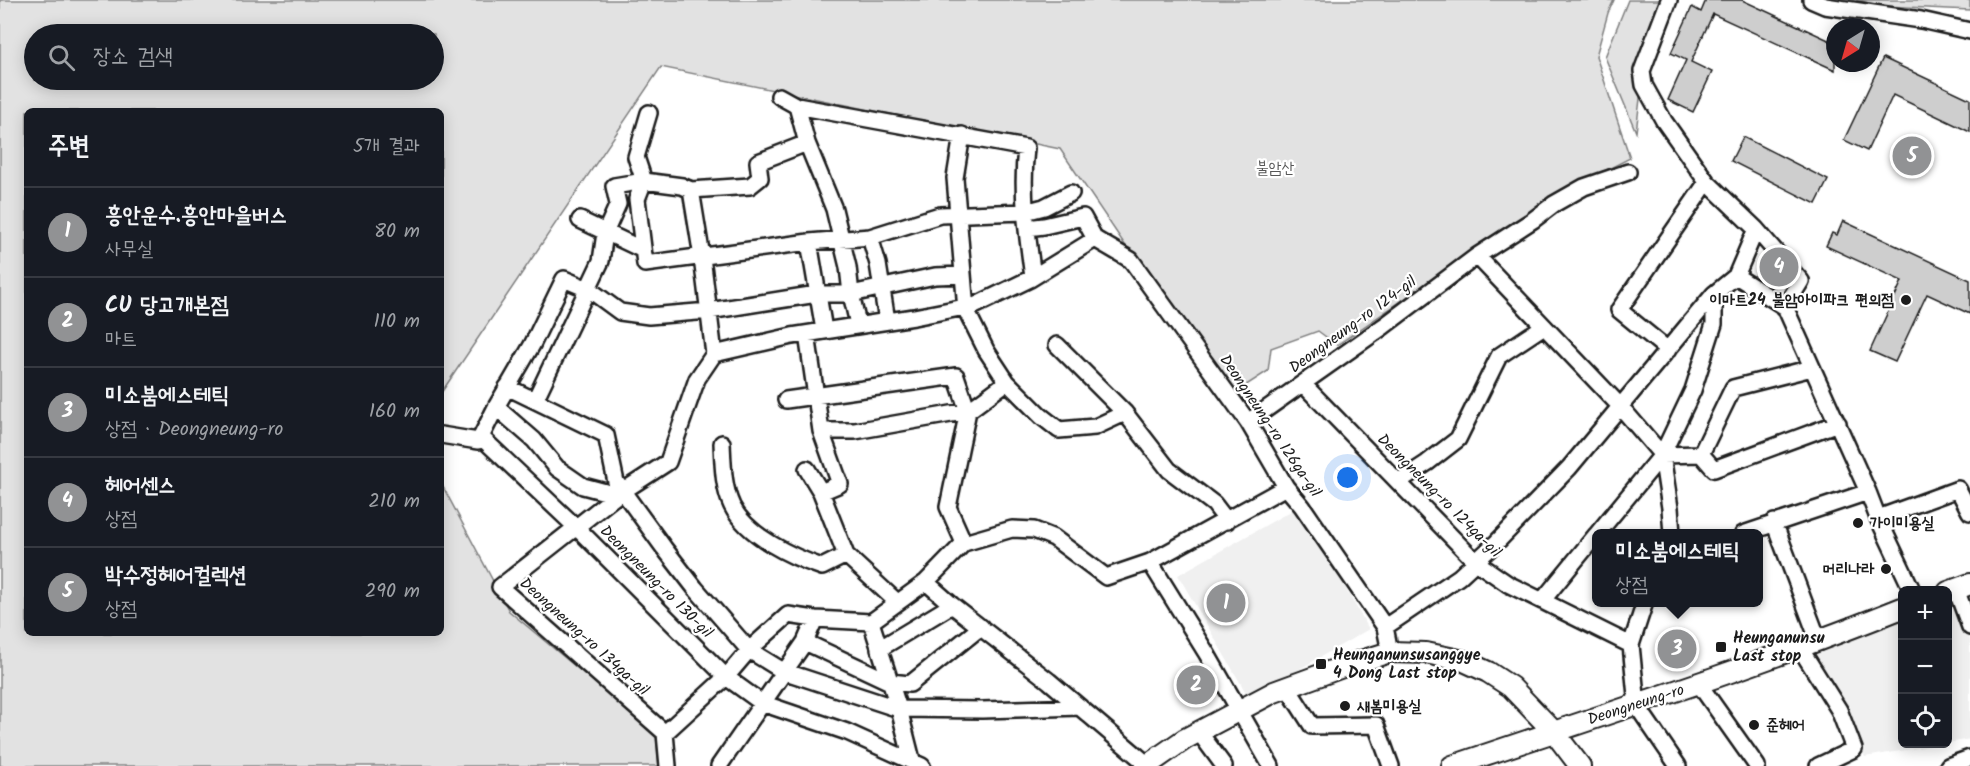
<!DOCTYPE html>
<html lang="ko">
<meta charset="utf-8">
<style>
:root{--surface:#171b24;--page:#242831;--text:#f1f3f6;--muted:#9ea1a6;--line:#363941;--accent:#919294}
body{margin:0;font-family:Kalam,"Poor Story",sans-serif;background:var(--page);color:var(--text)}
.controls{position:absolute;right:18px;bottom:18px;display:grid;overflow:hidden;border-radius:9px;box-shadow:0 3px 15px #0003}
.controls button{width:54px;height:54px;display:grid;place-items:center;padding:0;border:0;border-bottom:2px solid var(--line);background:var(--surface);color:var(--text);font:30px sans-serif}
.compass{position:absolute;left:1826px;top:18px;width:54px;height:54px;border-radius:50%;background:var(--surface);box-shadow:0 3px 15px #0003;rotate:217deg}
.you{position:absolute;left:1348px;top:478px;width:21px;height:21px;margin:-15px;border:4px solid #fff;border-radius:50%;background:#1a73e8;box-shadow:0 0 0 9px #1a73e833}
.badge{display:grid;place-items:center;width:39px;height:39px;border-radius:50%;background:var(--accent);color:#fff;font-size:20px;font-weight:700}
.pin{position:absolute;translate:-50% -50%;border:3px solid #fff;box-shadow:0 2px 6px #0006}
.popup{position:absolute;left:1592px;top:529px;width:171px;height:78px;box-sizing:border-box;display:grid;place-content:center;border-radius:9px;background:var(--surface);filter:drop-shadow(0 2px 4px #0005);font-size:20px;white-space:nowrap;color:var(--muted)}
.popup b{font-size:22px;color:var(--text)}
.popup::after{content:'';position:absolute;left:50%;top:100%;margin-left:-12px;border:12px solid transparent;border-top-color:var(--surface)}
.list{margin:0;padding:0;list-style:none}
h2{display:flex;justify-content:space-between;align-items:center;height:78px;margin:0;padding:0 24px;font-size:26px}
h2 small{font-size:20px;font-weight:400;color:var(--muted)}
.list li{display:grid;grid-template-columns:39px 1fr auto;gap:18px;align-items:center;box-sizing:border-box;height:90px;padding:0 24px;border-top:2px solid var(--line)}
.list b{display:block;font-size:22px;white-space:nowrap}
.list p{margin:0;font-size:20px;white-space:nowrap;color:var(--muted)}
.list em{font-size:20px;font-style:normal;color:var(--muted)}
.icon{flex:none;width:33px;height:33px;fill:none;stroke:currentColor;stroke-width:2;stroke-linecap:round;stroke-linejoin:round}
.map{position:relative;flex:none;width:1970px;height:766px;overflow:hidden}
.search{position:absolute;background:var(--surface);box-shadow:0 3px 15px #0003;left:24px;top:24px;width:420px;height:66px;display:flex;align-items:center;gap:15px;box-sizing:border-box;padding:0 21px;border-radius:33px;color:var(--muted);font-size:22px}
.panel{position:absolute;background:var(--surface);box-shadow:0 3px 15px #0003;left:24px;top:108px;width:420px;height:528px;border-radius:9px}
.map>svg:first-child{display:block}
.built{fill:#f0f0f0}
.green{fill:#e2e2e2;stroke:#7f7f7f;stroke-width:1.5;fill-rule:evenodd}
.building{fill:#cecece;stroke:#1c1c1c;stroke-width:1.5}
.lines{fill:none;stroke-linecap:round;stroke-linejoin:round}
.minor-casing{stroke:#1c1c1c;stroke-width:20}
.major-casing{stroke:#1c1c1c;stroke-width:24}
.minor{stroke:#fff;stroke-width:15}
.major{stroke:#fff;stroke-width:20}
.poi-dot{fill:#1c1c1c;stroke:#fff;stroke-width:2}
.labels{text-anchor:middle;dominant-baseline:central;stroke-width:4.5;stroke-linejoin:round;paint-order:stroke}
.park-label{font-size:16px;fill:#575757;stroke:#fff}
.poi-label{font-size:16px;font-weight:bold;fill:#1c1c1c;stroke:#fff;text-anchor:start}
.street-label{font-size:16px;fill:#1c1c1c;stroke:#fff}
</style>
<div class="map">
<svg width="1970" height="766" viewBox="0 0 1970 766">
<rect width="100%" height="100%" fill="#fff"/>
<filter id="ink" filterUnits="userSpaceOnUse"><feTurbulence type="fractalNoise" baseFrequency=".0167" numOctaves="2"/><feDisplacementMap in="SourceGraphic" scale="12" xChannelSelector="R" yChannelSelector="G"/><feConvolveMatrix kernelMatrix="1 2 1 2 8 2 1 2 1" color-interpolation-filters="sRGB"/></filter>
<g filter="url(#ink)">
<!-- built -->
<path class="built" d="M1298,507L1369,629L1249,698L1178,575Z
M1957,604L1970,639V739L1948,743V607Z
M1902,621V744H1942L1865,757L1810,652Z"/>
<!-- green -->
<path class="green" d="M0,0H1614L1608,13L1596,56L1630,158L1550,199L1337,345L1318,331L1271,348L1268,371L1228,397L1060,149L661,67L441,393V111H27V633H441V483L509,611L656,734L659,766H0ZM34,34H434V80H34Z
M1628,0H1672L1643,74L1636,132L1605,57Z
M1856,0H1970V10L1883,6Z"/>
<!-- building -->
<path class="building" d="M1706,0H1742L1835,43V70L1713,14L1691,62L1712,72L1693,112L1668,100L1686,60L1671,53L1692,7L1701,12Z
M1883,58L1970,99V132L1893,95L1867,151L1844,140Z
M1743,137L1828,180L1816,204L1731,161Z
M1843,221L1970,280V314L1927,294L1895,362L1870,351L1902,281L1826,246L1832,233L1837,235Z"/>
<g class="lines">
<!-- minor casing -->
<g class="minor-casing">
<path id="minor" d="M1669,0L1642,71L1644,85L1664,121L1707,182L1756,229L1801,281L1785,307
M1811,0L1825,6L1921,20L1970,31
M779,96L797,106L1026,148C1021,191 1027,234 1033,277
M797,106L807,143L834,209L848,267L851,294L858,324
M649,113L636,157L644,181L682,186L691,190L750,186L760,178L758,162L807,143
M962,135L955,178L966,310L986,350L1007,382L1041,416L1059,430L1095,427L1125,413
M644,181L637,199L645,264L809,242L870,237L940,215L1025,212L1044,207L1071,193
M691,190L702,257L714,354
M580,220L643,250
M1027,228L1044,226L1083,217L1095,239
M870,237L878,264L887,321
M809,242L824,330
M1477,256L1620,406L1662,455L1670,508L1672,534
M1736,276L1785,307
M1785,307L1868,492L1878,518L1912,590
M807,334L821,431L840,484L821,492L846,555L897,602
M1057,345L1125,413L1169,470L1214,504L1227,521
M1668,350L1619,310L1707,182
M714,354L792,336L914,317L965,307L966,310L1030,279L1095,239L1131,260L1248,422L1286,487L1302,506L1385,627L1390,652
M1303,384L1476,562L1508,584L1631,645
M507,387L606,435L616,482L664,548L695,588L749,650L783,671L899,709L982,710L1080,707
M535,400L601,261L605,233L618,204L614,186L644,181
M786,400L956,376L968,411L855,431H821
M496,407L534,440L557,468L583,486L617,495
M1248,422L1384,326L1477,256L1533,220L1554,204L1584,187L1628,172
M441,435L478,441L481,437L496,407L532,345L564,279L590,290L620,312L649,316L709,311L817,294H851L935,276L963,275
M481,437L577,528L726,677L762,703L847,732L922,766
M722,443C723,464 723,487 732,506C747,536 792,557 822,567L846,555
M1701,454L1733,388L1812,368
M1662,455L1701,454L1714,469L1838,423
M807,469L821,492
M1398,482L1427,463L1458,439L1499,356L1544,326
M1878,518L1958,489L1970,512
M1774,522L1819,642
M1597,534L1662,455L1693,390L1714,324V294
M1743,534L1868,492
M964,543L948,507L968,411L1007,382
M1150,562L1207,654L1271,766
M926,582L952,605L1049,681L1148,765
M1956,589L1970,627
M1542,601L1596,535
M1645,602L1631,645L1637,706L1678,766
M871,622L899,709L912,760
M1385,627L1459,577L1497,542L1569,468L1714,294L1736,276L1756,229
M805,642L890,682L910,684L981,627
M1800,648L1839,710L1854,749L1818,766
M879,649L952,605
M1699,684L1757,766
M1287,687L1312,726L1376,725L1391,766
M1199,732L1224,766
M665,733L726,677L749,650L788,615L815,619L871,622L926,582L964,543L1012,529L1034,530L1054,538L1106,577L1150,562L1286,487
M668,766L665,733L500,587L617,495L668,462L697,379L714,354
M719,766L805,642L815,619
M1948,766L1970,758"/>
</g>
<!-- major casing -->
<g class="major-casing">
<path id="major" d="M1948,592L1970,584
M1146,766L1185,739L1274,692L1345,666L1390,652L1426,653L1464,661L1488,672L1511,687L1554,732L1580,766
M1452,766C1603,715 1755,667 1902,608"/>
</g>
<!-- minor -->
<use href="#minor" class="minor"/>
<!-- major -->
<use href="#major" class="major"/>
</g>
</g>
<!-- markers -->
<g class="poi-dot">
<circle cx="1906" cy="300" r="6"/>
<circle cx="1858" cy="523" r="6"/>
<circle cx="1886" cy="569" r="6"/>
<rect x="1715" y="641" width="12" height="12" rx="3"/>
<rect x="1315" y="658" width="12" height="12" rx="3"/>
<circle cx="1345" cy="706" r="6"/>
<circle cx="1754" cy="725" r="6"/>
</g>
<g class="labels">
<!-- park labels -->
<g class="park-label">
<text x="1275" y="168">불암산</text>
</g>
<!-- poi labels -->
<g class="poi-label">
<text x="1894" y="300" text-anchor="end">이마트24 불암아이파크 편의점</text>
<text x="1870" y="523">가이미용실</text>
<text x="1874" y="569" text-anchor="end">머리나라</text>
<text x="1733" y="638">Heunganunsu<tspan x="1733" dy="18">Last stop</tspan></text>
<text x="1333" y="655">Heunganunsusanggye<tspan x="1333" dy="18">4 Dong Last stop</tspan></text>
<text x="1357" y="706">새봄미용실</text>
<text x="1766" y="725">준헤어</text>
</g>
<!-- street labels -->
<g class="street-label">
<text transform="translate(1353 325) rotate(-36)">Deongneung-ro 124-gil</text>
<text transform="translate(1270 426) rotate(56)">Deongneung-ro 126ga-gil</text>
<text transform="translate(1439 496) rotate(45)">Deongneung-ro 124ga-gil</text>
<text transform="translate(656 582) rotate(45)">Deongneung-ro 130-gil</text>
<text transform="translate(584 637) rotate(42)">Deongneung-ro 134ga-gil</text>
<text transform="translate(1636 705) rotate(-18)">Deongneung-ro</text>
</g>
</g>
</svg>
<div class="controls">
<button>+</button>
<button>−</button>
<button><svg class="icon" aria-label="locate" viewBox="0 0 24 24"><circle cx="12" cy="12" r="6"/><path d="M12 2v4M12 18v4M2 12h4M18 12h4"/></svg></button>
</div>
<svg class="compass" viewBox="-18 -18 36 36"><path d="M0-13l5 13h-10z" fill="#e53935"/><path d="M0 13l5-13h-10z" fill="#9ea1a6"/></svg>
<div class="you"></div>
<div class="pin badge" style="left:1226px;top:603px">1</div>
<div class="pin badge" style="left:1196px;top:685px">2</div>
<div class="pin badge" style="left:1677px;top:649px">3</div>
<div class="popup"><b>미소붐에스테틱</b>상점</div>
<div class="pin badge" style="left:1779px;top:267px">4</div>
<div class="pin badge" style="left:1912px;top:156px">5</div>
<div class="search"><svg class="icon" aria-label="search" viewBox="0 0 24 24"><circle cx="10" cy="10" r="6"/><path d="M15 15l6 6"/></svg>장소 검색</div>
<section class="panel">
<h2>주변<small>5개 결과</small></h2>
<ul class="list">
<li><span class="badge">1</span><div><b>흥안운수.흥안마을버스</b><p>사무실</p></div><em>80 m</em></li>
<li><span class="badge">2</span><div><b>CU 당고개본점</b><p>마트</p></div><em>110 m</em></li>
<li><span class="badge">3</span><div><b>미소붐에스테틱</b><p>상점 · Deongneung-ro</p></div><em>160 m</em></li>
<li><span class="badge">4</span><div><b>헤어센스</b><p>상점</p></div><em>210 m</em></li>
<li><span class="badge">5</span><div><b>박수정헤어컬렉션</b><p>상점</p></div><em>290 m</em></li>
</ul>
</section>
</div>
